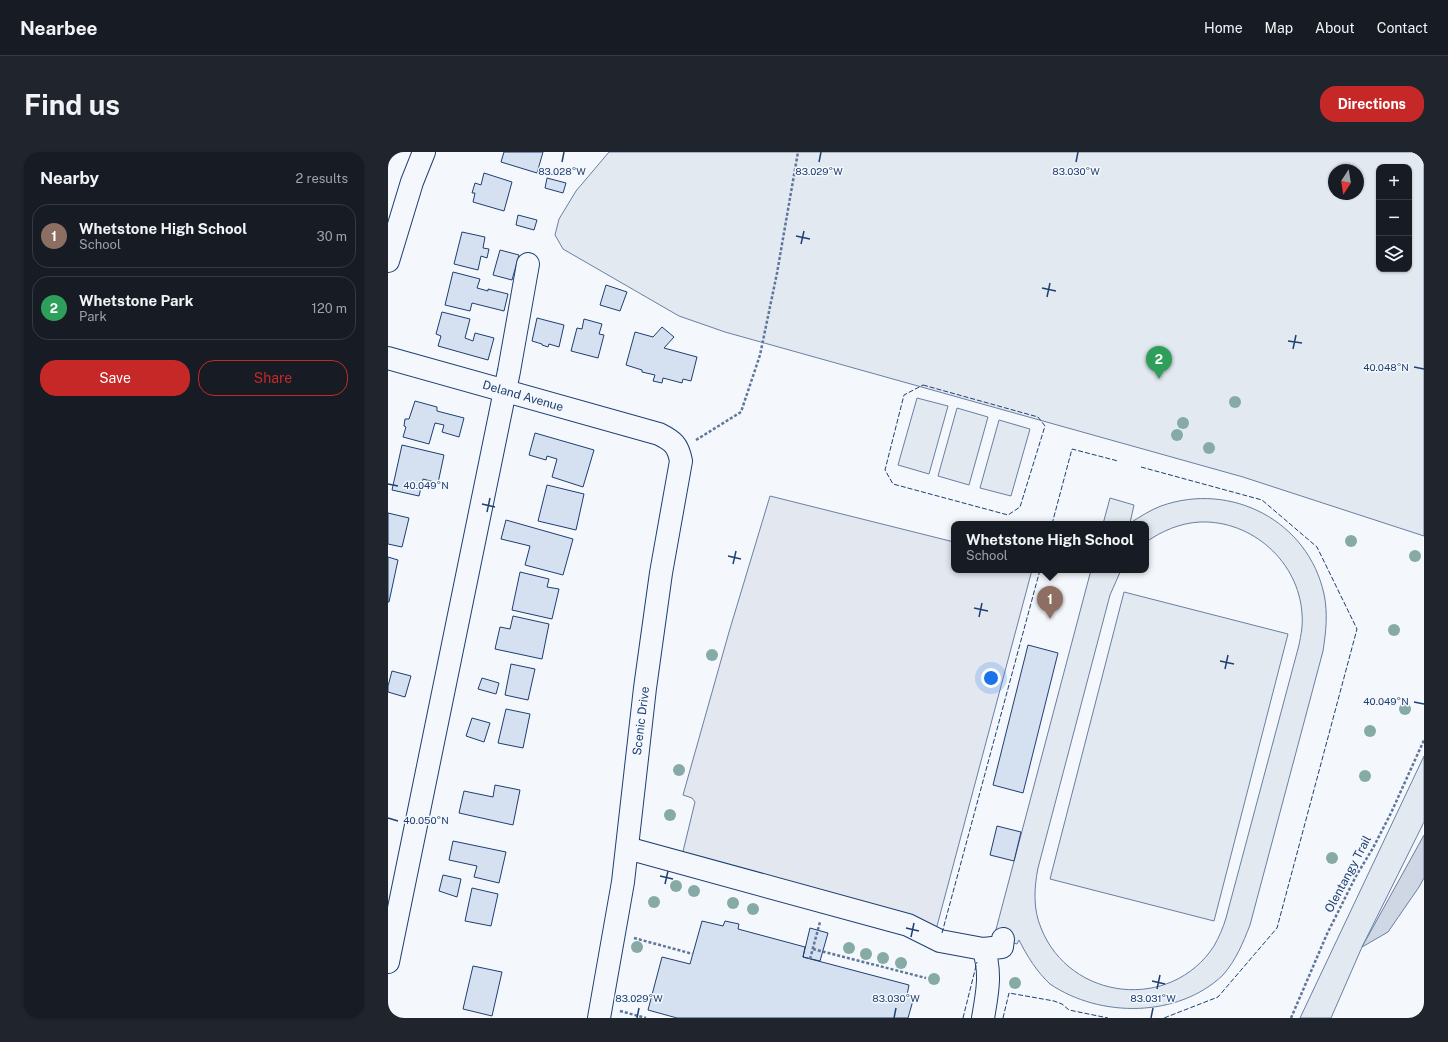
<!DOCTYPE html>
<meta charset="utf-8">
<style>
:root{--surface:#171b24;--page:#20242c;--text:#f1f3f6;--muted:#9ea1a6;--line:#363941;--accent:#c62828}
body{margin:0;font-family:"Public Sans",sans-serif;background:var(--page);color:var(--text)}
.controls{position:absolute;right:12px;top:12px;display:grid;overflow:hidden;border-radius:8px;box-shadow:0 1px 3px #0004}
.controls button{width:36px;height:36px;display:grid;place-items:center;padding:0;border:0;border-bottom:1px solid var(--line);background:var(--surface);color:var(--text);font:20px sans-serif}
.compass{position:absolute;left:940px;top:12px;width:36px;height:36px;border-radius:50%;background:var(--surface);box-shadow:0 1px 3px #0004;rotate:192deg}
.you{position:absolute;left:603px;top:526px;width:14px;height:14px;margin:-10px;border:3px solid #fff;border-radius:50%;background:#1a73e8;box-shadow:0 0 0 6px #1a73e833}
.badge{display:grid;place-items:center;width:26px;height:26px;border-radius:50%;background:var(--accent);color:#fff;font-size:13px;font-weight:700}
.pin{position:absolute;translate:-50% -33px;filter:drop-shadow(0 1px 2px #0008)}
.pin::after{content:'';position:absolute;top:21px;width:14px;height:12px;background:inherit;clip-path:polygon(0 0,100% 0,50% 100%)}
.popup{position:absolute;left:563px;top:369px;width:198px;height:52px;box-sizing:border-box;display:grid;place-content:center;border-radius:8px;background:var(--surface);filter:drop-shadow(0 1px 3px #0005);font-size:13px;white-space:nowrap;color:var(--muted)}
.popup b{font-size:15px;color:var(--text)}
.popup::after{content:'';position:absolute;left:50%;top:100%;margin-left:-8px;border:8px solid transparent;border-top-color:var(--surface)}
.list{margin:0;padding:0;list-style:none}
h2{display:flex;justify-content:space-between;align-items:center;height:52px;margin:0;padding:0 16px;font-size:17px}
h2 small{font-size:13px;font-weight:400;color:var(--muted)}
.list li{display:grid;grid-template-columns:26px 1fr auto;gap:12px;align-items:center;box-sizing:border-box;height:64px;margin:0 8px 8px;padding:0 8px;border:1px solid var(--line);border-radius:16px}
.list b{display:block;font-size:15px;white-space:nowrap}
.list p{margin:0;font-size:13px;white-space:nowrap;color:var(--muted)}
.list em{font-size:13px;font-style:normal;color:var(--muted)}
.actions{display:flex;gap:8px;padding:12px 16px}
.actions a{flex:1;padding:9px 0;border:1px solid var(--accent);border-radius:16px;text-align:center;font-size:14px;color:var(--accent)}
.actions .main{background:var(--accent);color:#fff}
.icon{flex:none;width:22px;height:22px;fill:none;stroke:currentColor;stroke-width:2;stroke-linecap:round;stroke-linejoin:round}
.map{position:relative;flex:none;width:1036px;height:866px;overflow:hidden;border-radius:16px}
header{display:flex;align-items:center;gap:24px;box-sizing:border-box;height:56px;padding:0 20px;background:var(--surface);border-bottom:1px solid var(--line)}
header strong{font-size:19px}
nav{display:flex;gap:22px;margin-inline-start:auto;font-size:14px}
.intro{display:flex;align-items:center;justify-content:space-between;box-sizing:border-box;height:96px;padding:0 24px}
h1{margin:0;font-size:28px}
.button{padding:10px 18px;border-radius:16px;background:var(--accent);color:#fff;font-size:14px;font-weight:700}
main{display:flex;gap:24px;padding:0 24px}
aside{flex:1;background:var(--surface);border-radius:16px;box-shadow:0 1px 3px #0004}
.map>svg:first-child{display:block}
.green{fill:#e3e9f0;stroke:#687fa3;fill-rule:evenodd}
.parking{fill:#e3e8f0;stroke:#687fa3}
.water{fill:#cfd7e4;stroke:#687fa3}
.building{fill:#d5e0f0;stroke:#1d3f73}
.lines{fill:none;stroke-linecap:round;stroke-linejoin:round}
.minor-casing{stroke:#1d3f73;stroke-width:24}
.path{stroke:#5e769c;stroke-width:2.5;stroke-dasharray:3 2;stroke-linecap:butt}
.minor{stroke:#f4f7fb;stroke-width:22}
.fence{stroke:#1d3f73;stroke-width:1;stroke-dasharray:5 2;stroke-linecap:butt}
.tree{fill:#86aba6}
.ticks{fill:none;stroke:#1d3f73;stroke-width:1.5}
.labels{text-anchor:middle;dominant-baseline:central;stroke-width:3;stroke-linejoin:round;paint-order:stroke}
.street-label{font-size:12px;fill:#1d3f73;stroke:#f4f7fb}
.ticks-label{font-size:10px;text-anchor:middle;fill:#1d3f73;stroke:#f4f7fb;stroke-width:3;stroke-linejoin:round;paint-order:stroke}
</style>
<header>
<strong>Nearbee</strong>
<nav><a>Home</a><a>Map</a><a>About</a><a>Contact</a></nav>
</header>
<div class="intro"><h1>Find us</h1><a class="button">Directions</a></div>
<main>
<aside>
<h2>Nearby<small>2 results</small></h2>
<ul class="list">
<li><span class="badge" style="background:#8d6e63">1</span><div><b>Whetstone High School</b><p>School</p></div><em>30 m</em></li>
<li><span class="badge" style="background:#2e9e5b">2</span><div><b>Whetstone Park</b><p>Park</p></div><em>120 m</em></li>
</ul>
<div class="actions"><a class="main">Save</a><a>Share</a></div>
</aside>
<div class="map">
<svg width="1036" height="866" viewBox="0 0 1036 866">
<rect width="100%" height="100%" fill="#f4f7fb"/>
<!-- green -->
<path class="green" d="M221,0H1036V384L855,325L337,180L291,164L175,97L167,83L171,67L188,39ZM991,15H1021V117H991ZM946,18H970V42H946Z
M529,246L560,254L541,322L510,313Z
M569,256L600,265L581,333L550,324Z
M611,268L642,277L623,344L592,336Z
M722,346L746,353L742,371C752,365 762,358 773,354C843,329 920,369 936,442C940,461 938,480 935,499L862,773C855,791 848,808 835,823C790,866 712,866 662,832C649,820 639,804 631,788L629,792L606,785L703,418H733L722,443L650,716C646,736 645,757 653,776C682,849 783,860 826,794C831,785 835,776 838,766L911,493C913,483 915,473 914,462C911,410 864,368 812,370C792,371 774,379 758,390V372H715Z
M736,440L900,482L826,769L662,727Z
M1036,604V670L974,795L943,866H912Z"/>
<!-- parking -->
<path class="parking" d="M382,344L566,390V418H644L545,789L290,720L307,650L304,646L295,643L341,480Z"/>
<!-- water -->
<path class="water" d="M1036,683V726L1031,735L1000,780L974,795Z"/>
<!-- building -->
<path class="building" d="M116,0H155L149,21L113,10Z
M96,21L124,30L116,59L85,50L87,41H84L87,31L93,33Z
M159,26L178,31L175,41L157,36Z
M130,63L149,68L146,78L128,73Z
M74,80L97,85L95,96L101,97L99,106L93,104L90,118L66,112Z
M112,98L131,103L124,128L105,123Z
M65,120L92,127L89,136L100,139V137L120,142L116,159L84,151L82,159L57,153Z
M218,133L239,140L232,159L212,153Z
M54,160L82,167L77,186L85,189L87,181L106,186L100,208L50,194L53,184L48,182Z
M149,166L176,173L171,195L161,192L160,195L154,193V192L144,189Z
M196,167L214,172L211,182L216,183L210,206L183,199L189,176L194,177Z
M274,175L286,185L276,196L309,205L303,229L295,227L294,231L275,226L274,231L265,229L267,223L254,220V218L238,213L247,180L265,185Z
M27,249L49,255V259L76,266L71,285L54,280L56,273L47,271L41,292L15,285L18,275L16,274L17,267H21Z
M147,281L206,298L195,335L164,325L169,307L159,304L158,308L141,303Z
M14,293L56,303L50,331L35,327L31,344L4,338Z
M159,333L196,342L188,378L150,369Z
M0,361L21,366L14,395L0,392Z
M118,368L185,387L175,423L137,413L142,394L113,387Z
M0,405L10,408L1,450H0Z
M132,420L161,427L159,435L171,437L164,467L124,458Z
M125,464L161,472L154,507L107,497L112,475L122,477Z
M640,493L670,501L635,641L605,633Z
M123,512L147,517L140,548L117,543Z
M4,519L23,524L17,545L0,540V534Z
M94,526L111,531L108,542L90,537Z
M118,557L142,562L135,596L110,591Z
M84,566L102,571L96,590L78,584Z
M107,633L132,638L125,673L71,661L76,639L105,645Z
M609,674L633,680L626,709L602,703Z
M65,689L118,700L111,731L86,725L89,714L61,708Z
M55,723L73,727L69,745L51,739Z
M84,736L110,742L103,774L77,769Z
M314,769L335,774L337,769L351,772L350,777L417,795L415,805L521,833L519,843L526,845L520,866H289L260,858L274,805L302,812Z
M422,776L440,781L432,809L415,805Z
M85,814L114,820L104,864L75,857Z"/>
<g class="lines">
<!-- minor casing -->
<g class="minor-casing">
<path id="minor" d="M0,109L24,30L36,0
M0,206L271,282C285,289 290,293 293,309L273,421L257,536L235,730L211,866
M239,696L520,773L552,789L595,797L614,795L615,787
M595,797C604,819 599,843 595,866
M0,810L121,219L140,112"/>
</g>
<!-- path -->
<path class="path" d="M308,288L353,260L372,203L389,121L410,0
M246,786L305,802
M425,797L538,826
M422,807L432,770
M232,859L258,866
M903,866L939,782L968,724L985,696L1003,661L1036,588"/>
<!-- minor -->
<use href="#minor" class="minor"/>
<!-- fence -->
<path class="fence" d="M535,233L650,265L657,274L632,355L620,363L505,332L497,318L516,243Z
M753,315L874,348L929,395L969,477L889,776L830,845L776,866
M664,372L684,297L730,309
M554,781L652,418
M575,866L589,810
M615,866L621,841L666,849L674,852L681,858L720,866"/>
</g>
<!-- trees -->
<g class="tree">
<circle cx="847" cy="250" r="6"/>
<circle cx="795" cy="271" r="6"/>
<circle cx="789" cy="283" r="6"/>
<circle cx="821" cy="296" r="6"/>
<circle cx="963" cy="389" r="6"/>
<circle cx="1027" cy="404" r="6"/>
<circle cx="1006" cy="478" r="6"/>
<circle cx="324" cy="503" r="6"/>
<circle cx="1017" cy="557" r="6"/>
<circle cx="982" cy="579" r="6"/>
<circle cx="291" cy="618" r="6"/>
<circle cx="977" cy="624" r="6"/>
<circle cx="282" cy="663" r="6"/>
<circle cx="944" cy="706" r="6"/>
<circle cx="288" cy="734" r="6"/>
<circle cx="306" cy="739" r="6"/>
<circle cx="266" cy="750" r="6"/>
<circle cx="345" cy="751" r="6"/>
<circle cx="365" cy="757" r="6"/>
<circle cx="249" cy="795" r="6"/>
<circle cx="461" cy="796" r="6"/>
<circle cx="478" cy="802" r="6"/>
<circle cx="495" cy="806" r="6"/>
<circle cx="513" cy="811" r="6"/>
<circle cx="546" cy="827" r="6"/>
<circle cx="627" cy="831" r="6"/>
</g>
<!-- ticks -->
<path class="ticks" d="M174,10L176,0M431,10L433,0M688,10L690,0M408,84L422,87M413,92L416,79M654,136L668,139M659,145L662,131M900,189L914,191M905,197L908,183M1026,215L1036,217M0,332L10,334M94,352L107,355M99,360L102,346M340,404L353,407M345,412L348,399M586,456L600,459M591,465L594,451M832,509L846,512M837,517L840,503M1026,550L1036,552M0,666L10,669M272,724L285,727M277,732L280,719M518,776L531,779M523,785L526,771M764,829L777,832M769,837L772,823M249,866L251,856M506,866L508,856M763,866L765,856"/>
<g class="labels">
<!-- street labels -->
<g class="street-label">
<text transform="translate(135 244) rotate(16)">Deland Avenue</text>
<text transform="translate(253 569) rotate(-83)">Scenic Drive</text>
<text transform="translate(960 722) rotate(-62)">Olentangy Trail</text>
</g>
</g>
<g class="ticks-label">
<text x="174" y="23">83.028°W</text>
<text x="431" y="23">83.029°W</text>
<text x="688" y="23">83.030°W</text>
<text x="998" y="219">40.048°N</text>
<text x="38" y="337">40.049°N</text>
<text x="998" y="553">40.049°N</text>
<text x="38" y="672">40.050°N</text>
<text x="251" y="850">83.029°W</text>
<text x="508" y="850">83.030°W</text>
<text x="765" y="850">83.031°W</text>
</g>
</svg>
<div class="controls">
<button>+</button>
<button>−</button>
<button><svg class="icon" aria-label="layers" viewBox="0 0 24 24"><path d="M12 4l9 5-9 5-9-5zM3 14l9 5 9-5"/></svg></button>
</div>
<svg class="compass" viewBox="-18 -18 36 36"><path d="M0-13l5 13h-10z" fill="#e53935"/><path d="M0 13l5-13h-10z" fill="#9ea1a6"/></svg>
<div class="you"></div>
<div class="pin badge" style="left:662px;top:467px;background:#8d6e63">1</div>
<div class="popup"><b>Whetstone High School</b>School</div>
<div class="pin badge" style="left:771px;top:227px;background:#2e9e5b">2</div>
</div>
</main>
